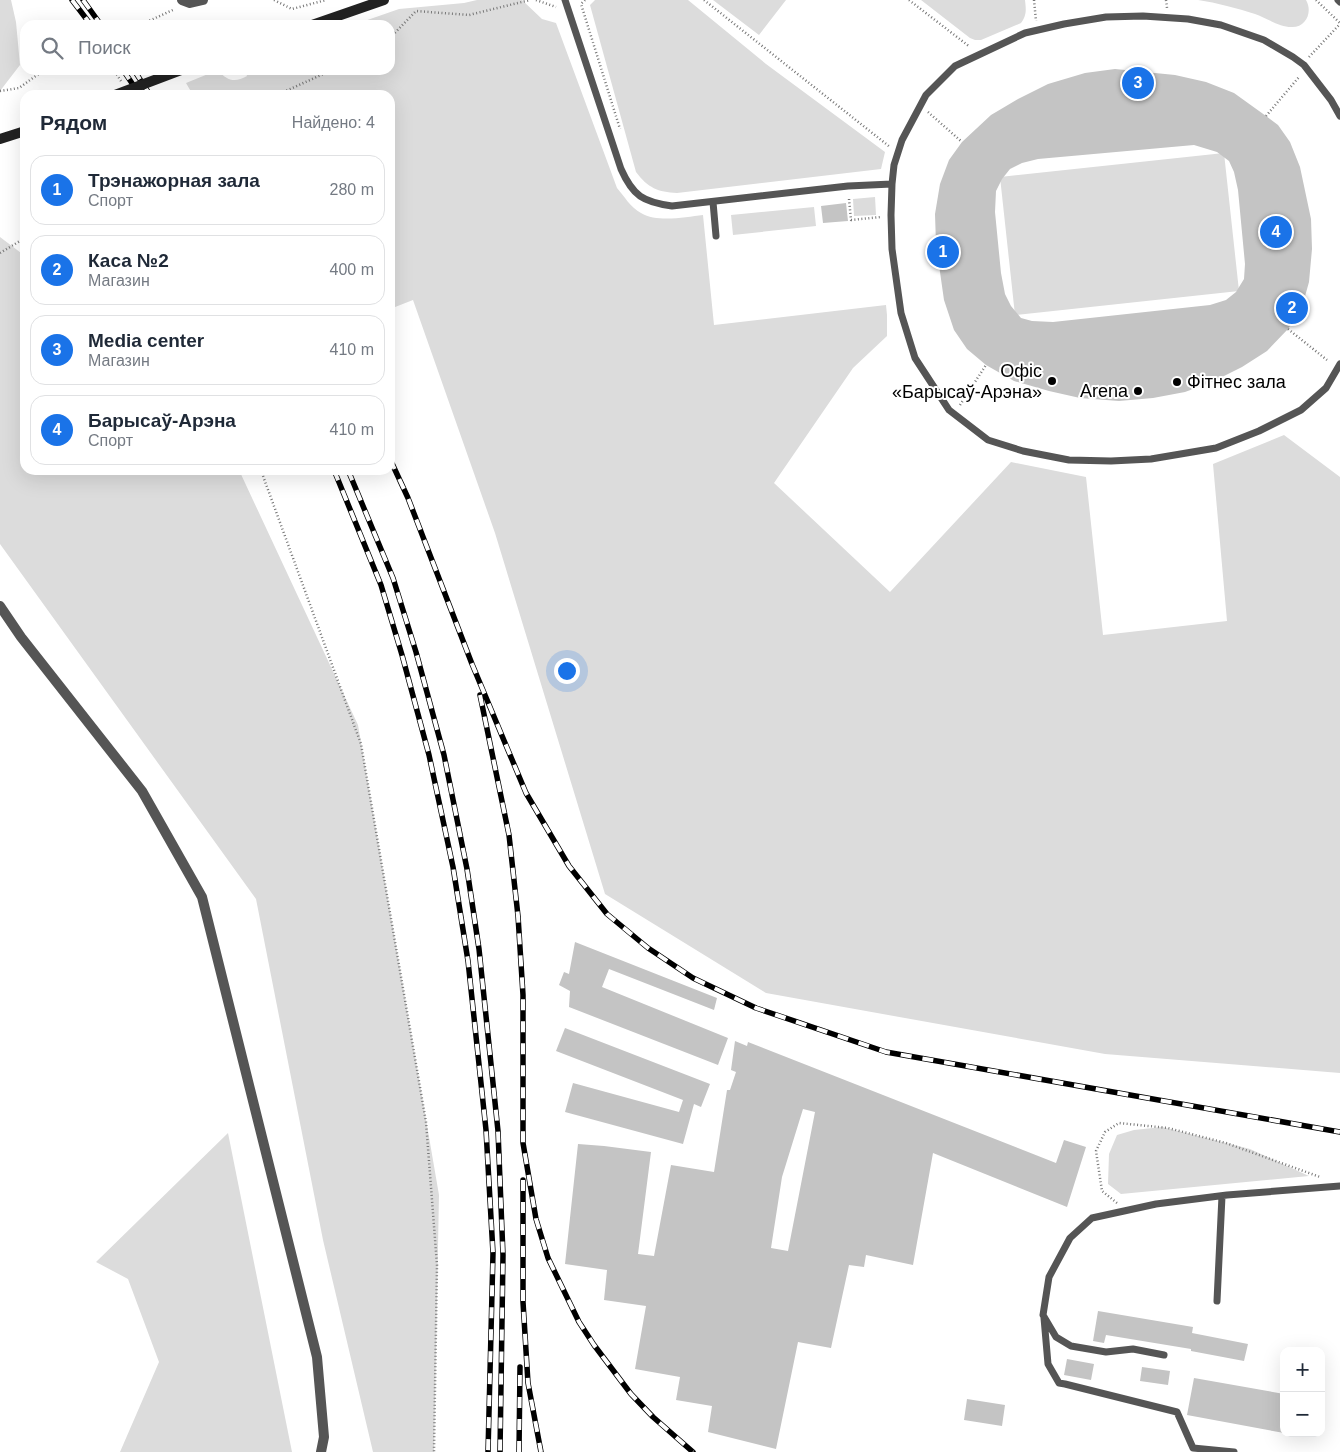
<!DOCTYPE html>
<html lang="ru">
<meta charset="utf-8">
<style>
:root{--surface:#fff;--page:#f6f6f7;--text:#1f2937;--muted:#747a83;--line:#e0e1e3;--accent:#1a73e8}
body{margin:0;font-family:Arial,sans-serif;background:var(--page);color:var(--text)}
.controls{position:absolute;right:15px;bottom:15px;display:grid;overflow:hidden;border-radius:10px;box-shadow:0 5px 20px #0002}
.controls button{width:45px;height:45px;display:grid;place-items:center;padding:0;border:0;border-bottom:1px solid var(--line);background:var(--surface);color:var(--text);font:25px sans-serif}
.you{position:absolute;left:566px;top:670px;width:18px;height:18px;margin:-12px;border:4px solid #fff;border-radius:50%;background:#1a73e8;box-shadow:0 0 0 8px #1a73e833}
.badge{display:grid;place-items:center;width:32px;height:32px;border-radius:50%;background:var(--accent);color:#fff;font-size:16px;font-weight:700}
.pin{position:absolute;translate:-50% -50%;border:2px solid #fff;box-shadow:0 1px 5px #0006}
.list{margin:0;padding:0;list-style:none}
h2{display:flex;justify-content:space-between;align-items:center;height:65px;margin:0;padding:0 20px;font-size:21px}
h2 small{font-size:16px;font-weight:400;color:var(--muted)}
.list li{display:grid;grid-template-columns:32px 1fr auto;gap:15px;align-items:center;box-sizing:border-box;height:70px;margin:0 10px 10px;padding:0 10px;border:1px solid var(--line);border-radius:15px}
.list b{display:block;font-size:19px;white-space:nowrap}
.list p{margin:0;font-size:16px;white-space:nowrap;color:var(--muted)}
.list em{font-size:16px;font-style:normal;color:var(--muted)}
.icon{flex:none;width:28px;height:28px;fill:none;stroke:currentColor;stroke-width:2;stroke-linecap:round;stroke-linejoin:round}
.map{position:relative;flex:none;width:1340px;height:1452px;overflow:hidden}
.search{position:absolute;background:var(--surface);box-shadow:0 5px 20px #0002;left:20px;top:20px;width:375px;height:55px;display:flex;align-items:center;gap:12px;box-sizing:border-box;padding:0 18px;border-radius:15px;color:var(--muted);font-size:19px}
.panel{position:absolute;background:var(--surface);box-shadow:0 5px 20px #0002;left:20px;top:90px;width:375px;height:385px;border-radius:15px}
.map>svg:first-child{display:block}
.green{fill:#dcdcdc}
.building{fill:#c4c4c4;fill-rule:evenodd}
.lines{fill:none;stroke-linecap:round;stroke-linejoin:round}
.path{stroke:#777;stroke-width:2.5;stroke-dasharray:1 2.5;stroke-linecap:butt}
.lane{stroke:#555;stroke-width:7}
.street{stroke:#555;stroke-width:10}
.secondary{stroke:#222;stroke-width:10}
.rail-casing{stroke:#000;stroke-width:5.5}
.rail{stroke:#fff;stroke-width:4;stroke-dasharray:11;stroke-linecap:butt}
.secondary-bridge{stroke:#222;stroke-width:10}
.poi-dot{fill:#000;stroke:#fff;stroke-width:2}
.labels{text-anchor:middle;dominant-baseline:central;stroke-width:4;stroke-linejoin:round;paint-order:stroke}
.poi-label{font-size:18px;fill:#000;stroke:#fff;text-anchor:end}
</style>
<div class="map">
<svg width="1340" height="1452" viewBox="0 0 1340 1452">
<rect width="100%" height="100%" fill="#fff"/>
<!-- green -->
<path class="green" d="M0,0H11L16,22L20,65L0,91Z
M477,0H522L542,19L556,23L617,188C624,196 631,208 641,213C658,223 685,217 703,215L714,325L886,305L887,315V336L853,368L774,483L890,592L1011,462L1086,477L1103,635L1227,621L1213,464L1284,435L1340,477V1073L1105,1054L766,993L605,894L495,533L413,300L390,309V95H193L186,83L218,70C227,81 235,83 247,76L245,70H390V25H353L399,9L464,3Z
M595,0H688L766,64L885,152L881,169L677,193C658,192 648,188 636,172L590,5Z
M713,0H786L759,35Z
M921,0H1025C1026,9 1027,15 1021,23L981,40H975L970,38Z
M1198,0H1306C1313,12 1306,28 1291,27C1280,27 1266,18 1255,14C1237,8 1217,3 1198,0Z
M1224,153L1239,291L1015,315L1000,177Z
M875,197L876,215L854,216L853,199Z
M814,207L816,226L733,235L731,215Z
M0,237L25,256V470H239L358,725L439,1195L434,1452H373L323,1240L256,899L0,544Z
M1162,1127L1250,1149L1309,1176L1121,1194L1108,1184L1109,1154L1117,1135L1134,1130Z
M228,1133L292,1452H120L159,1362L128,1279L96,1262Z"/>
<!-- building -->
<path class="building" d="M1115,69L1175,75L1206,82L1234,93L1266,116L1278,125L1290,142L1300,167L1311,219L1312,249L1309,282L1302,307L1288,329L1267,351L1242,367L1212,382L1185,392L1153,398L1119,401L1080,398L1049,391L1014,381L986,365L967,349L954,330L944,300L936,244L935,214L940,184L949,160L962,142L991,115L1018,99L1048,84L1085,73ZM1194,145L1217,152L1229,161L1234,172L1238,190L1245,264L1244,279L1236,292L1226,300L1210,305L1053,322L1032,321L1021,318L1011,306L1005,294L1001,273L995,212L996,191L1002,179L1010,169L1022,163L1038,159Z
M846,203L848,221L823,223L821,206Z
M575,942L717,998L714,1010L609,969L602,987L728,1038L718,1065L569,1007L570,991L559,985L564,972L569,974Z
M565,1028L710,1084L701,1107L694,1104L683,1144L565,1112L573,1083L679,1112L683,1100L556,1051Z
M735,1041L747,1046L748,1042L1056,1163L1064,1140L1086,1147L1067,1207L933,1153L913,1265L866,1255L864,1267L849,1265L831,1348L798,1342L776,1449L708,1432L712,1406L676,1400L680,1377L635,1369L646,1306L604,1300L607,1270L565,1264L578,1144L604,1146L651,1152L638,1254L654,1256L671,1165L714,1172L727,1090H730L736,1072L731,1070ZM803,1109L815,1112L788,1251L771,1248L782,1177Z
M1098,1311L1193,1327L1192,1333L1248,1344L1244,1361L1191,1351V1349L1106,1335L1104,1343L1093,1341Z
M1067,1359L1094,1364L1091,1380L1064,1375Z
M1142,1367L1170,1371L1168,1385L1140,1381Z
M1194,1378L1284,1394V1433L1187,1415Z
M967,1399L1005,1405L1002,1426L964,1420Z"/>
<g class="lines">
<!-- path -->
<path class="path" d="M274,0L292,9L326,0
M536,0L556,7
M585,0L581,4L620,129
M704,0L890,147
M909,0L970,47
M1034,0L1036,21
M1166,0L1167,8
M1316,0L1340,23
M140,25L175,9
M390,38L416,11L469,15L530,0
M1309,57L1340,24
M107,70L117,75L121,81
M0,91L19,88L44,70
M277,95L332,70
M928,112L962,142
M1266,116L1299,77
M849,199L851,220L881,217
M0,253L25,238
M1288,329L1327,360
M960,405L986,365
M263,476L361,744L426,1122L437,1265L434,1452
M1117,1203L1102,1191L1096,1151L1105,1132L1119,1123L1168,1128L1226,1143L1320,1177"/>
<!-- lane -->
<path class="lane" d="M565,0L621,169C633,196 643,202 672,206L848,186L892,184
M1338,0L1340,2
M1340,116L1331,100L1304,65L1293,57L1264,40L1221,25L1188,19L1143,16L1106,17L1064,24L1025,33L955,66L926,95L902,140L894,165L892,184L891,215L892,249L901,313L915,358L949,410L988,440L1023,451L1069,460L1111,461L1151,459L1216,448L1259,431L1301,410L1326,388L1340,364
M713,202L716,236
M1217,1301L1222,1196
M1044,1318L1048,1364L1059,1383L1065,1384L1177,1412L1193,1448L1234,1452
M1164,1355L1133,1349L1106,1352L1071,1346L1056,1337L1043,1315L1049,1277L1070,1238L1092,1218L1156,1204L1227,1195L1340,1186"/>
<!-- street -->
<path class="street" d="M182,0L190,3L203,0
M0,606L21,637L142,791L202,897L317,1357L324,1437L321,1452"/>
<!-- secondary -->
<path class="secondary" d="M312,25L384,0
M0,139L25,131"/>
<!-- rail casing -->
<g class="rail-casing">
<path id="rail" d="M72,0L91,25
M83,0L101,25
M123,70L140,95
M134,70L150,95
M390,459L408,498L472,664L526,793L569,866L607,914L648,948L693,978L756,1008L886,1052L1340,1132
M334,470L381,585L402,655L429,755L453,867L468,961L486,1130L493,1253L488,1452
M348,470L393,578L416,652L444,755L467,869L479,949L498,1131L503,1255L500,1452
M480,695L509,835L518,916L523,995V1143L536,1219L548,1258L579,1322L594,1345L631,1394L653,1417L693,1452
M523,1180V1302L528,1383L541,1452
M519,1452L520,1367"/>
</g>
<!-- rail -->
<use href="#rail" class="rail"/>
<!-- secondary-bridge -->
<path class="secondary-bridge" d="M115,95L181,70"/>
</g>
<!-- markers -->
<g class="poi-dot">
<circle cx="1052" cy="381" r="5"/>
<circle cx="1177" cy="382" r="5"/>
<circle cx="1138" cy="391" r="5"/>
</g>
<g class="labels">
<!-- poi labels -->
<g class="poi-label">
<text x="1042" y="371">Офіс<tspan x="1042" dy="21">«Барысаў-Арэна»</tspan></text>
<text x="1187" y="382" text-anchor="start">Фітнес зала</text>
<text x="1128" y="391">Arena</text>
</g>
</g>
</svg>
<div class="controls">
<button>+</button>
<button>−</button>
</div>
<div class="you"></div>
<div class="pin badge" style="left:943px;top:252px">1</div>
<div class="pin badge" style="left:1292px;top:308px">2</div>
<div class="pin badge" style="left:1138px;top:83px">3</div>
<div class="pin badge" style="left:1276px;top:232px">4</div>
<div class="search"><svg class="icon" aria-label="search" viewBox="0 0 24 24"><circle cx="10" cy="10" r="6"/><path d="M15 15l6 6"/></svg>Поиск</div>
<section class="panel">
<h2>Рядом<small>Найдено: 4</small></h2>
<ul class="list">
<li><span class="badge">1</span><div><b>Трэнажорная зала</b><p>Спорт</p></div><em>280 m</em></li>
<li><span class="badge">2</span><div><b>Каса №2</b><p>Магазин</p></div><em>400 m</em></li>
<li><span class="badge">3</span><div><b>Media center</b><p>Магазин</p></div><em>410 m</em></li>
<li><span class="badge">4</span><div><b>Барысаў-Арэна</b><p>Спорт</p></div><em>410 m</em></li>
</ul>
</section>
</div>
